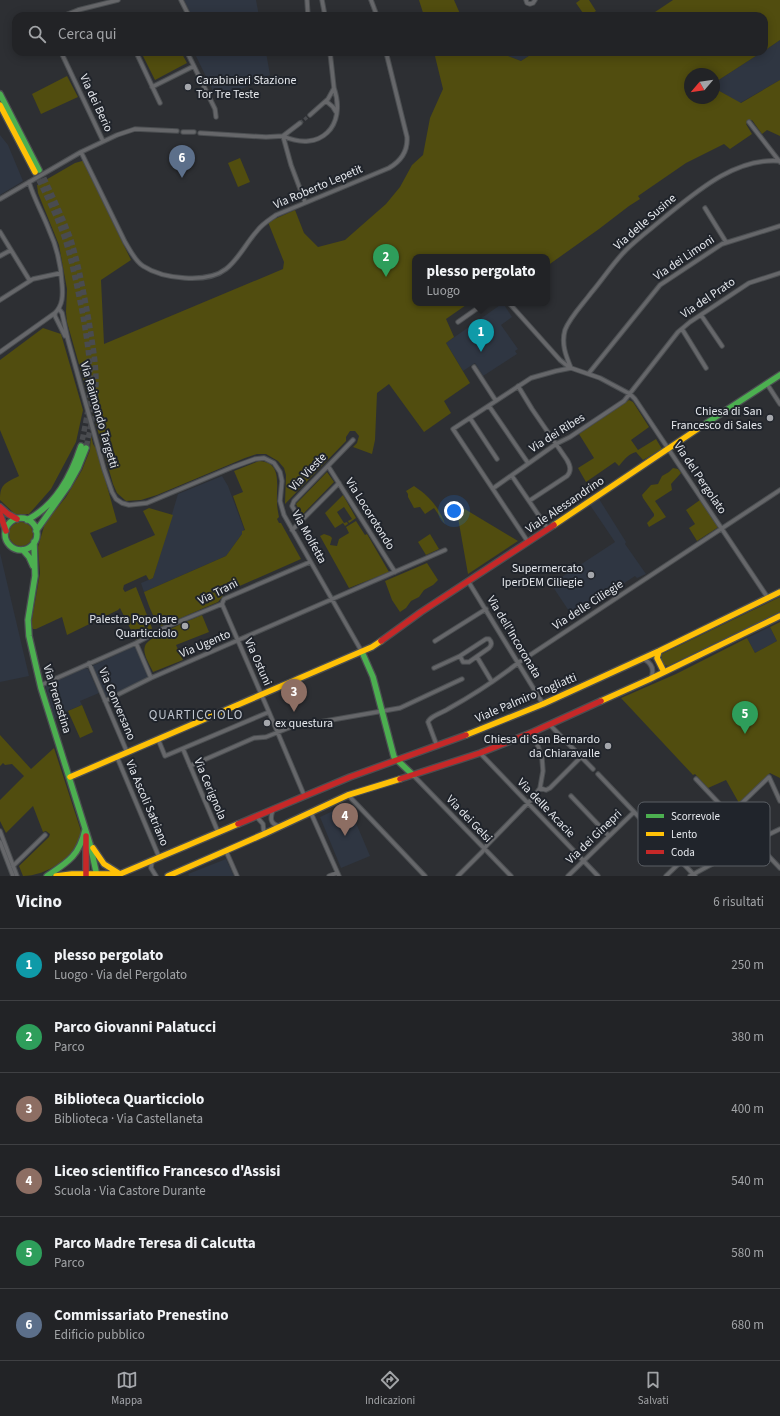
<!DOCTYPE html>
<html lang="it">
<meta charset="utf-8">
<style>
:root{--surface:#222326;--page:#2e2f32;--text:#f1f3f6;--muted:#a2a4a7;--line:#3f4043;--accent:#a5a7ac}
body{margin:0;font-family:"Source Sans 3",sans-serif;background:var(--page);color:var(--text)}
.compass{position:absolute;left:684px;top:68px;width:36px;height:36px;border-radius:50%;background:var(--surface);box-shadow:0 2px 10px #0003;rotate:241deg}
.you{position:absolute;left:454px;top:511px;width:14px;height:14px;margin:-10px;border:3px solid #fff;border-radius:50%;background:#1a73e8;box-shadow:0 0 0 6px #1a73e833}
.badge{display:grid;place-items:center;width:26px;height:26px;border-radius:50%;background:var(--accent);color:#fff;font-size:13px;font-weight:700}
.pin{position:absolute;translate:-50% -33px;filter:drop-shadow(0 1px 2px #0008)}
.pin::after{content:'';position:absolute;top:21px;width:14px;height:12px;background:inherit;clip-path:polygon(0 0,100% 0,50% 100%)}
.popup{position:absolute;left:412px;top:254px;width:138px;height:52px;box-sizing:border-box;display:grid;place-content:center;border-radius:8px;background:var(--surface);filter:drop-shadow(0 1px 3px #0005);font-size:13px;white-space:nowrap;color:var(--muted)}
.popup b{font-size:15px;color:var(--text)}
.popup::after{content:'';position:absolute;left:50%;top:100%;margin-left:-8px;border:8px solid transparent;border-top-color:var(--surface)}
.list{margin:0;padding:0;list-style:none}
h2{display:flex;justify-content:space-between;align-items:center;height:52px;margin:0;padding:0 16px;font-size:17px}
h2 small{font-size:13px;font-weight:400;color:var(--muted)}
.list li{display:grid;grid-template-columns:26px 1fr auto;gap:12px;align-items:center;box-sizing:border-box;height:72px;padding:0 16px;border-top:1px solid var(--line)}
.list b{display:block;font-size:15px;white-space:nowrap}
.list p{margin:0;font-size:13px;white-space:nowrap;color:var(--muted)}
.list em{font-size:13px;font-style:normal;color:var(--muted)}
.icon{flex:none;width:22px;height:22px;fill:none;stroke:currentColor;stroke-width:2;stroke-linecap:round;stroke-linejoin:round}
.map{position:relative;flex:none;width:780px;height:876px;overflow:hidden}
.search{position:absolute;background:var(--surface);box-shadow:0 2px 10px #0003;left:12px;right:12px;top:12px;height:44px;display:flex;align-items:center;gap:10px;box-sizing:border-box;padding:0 14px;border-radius:12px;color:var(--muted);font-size:15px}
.sheet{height:484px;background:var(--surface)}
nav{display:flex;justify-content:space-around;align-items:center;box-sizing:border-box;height:56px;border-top:1px solid var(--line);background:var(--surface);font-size:11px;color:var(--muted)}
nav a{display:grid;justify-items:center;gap:2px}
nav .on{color:var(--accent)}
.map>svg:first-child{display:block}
.built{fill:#2f3642}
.green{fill:#514d0f}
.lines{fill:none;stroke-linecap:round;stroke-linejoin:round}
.street-tunnel{stroke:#494b4f;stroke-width:3.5;stroke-dasharray:3.5 2;stroke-linecap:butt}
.secondary-tunnel{stroke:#494b4f;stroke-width:5.5;stroke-dasharray:5.5 3;stroke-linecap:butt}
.street-casing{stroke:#4b4e51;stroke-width:5.5}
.fast-casing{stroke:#4b4e51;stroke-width:8}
.slow-casing{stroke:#4b4e51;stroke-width:8}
.jam-casing{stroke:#4b4e51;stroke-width:8}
.street{stroke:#66676a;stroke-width:3.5}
.fast{stroke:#4caf50;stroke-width:5.5}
.slow{stroke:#ffc107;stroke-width:5.5}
.jam{stroke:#c62828;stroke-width:5.5}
.poi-dot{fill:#a5a7ac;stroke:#20242b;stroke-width:1.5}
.labels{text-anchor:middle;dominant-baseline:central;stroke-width:4;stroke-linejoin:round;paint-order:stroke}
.poi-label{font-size:12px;fill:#e5e8ed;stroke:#20242b;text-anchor:end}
.street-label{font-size:12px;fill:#e5e8ed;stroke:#20242b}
.neighbourhood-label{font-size:13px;letter-spacing:1px;fill:#bec4cd;stroke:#20242b}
.key{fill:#20242b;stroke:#5b5f65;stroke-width:1}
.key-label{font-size:11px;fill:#e5e8ed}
</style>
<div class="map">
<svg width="780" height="876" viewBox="0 0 780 876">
<rect width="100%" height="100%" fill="#2d2f33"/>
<!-- built -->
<path class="built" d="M184,0H256L259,16H192Z
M780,40V80L740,103L714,88V83L762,52H764V51Z
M194,52H266L270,75L223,98H219L214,93Z
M504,52H535L521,61L507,56Z
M0,135L8,145L23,181L0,195Z
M503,303L512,317L501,325L518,349L515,351L517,354L483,376L475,363L463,371L446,343Z
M222,476L228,486L244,529L242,534L226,556L144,592L141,583L153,578L178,494Z
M599,499L626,542L625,544L646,574L637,578L635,576L573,617L551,584L615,542L590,505Z
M0,553L29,676L0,682Z
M770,627L777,641L755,653L747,638Z
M135,646L149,678L106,697L92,666Z
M86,668L88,669L99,693L80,701L82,705L58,715L55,720L45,685Z
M348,804L370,856L341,868L320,817Z
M226,859L234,876H189L188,874Z"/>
<!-- green -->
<path class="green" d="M419,0H454L461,16H424Z
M580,0H589L596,11L588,16H585L576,3Z
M673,0H780V40L764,51V16H649Z
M141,52H181L187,63L155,80Z
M434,52H504L508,56L521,61L535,52H762L714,83V74H690V98H714V88L741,103L780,80V136L767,130L762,134L752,120L746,124L752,134L730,149L724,144L686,163L638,196L640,199L629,206L599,229L547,266V257H415V303H469L446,319L454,337L446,343L470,383L444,401L451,413L424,432L389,384L377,393L375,440L372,454L353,447L357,443L359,436L355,431H350L346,437V441L285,504L286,475L284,468L278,461L266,454H257L245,458L157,495L141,500L126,501L117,493L113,484L67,322L66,312L67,289L59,245L38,193L37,185L75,163L82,161H83L131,260L101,280L104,344L283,269L284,262L268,222L295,210L304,233L318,247L345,240L386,204L400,187L412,165L423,155L430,118L443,89Z
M67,76L78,97L41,114L32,94Z
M240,158L250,182L238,187L228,163Z
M43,328L61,334L83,410L76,442L51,489L29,514H15L0,500C0,483 6,483 19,476L0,430V360Z
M629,400L633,402L649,427L631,440L638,450L656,439L662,449L643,460L636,452C628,454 624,460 619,466L615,462L586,482L578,468L594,458L579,434Z
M91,435L93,444L97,450L117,522L90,533L102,558L155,535L143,511L149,508L173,515L153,578L149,580L146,575L124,585L123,589L125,592L136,587L152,628L151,632L138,640H136L120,608L118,610L67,635L62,617L36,629H33L31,625L40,573L38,547L45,523L66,497L82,470L90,450Z
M259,461C283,462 276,486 277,502C277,507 278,512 279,517L277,519L279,523H281L301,559L226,592L218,602L162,626C154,623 147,600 144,592L226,556L242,534V531L245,530L233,496L243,492L234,471Z
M673,468L678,469L681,473L671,484L672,490L655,501L666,517L649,527L647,523L654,516V514L643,498L642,495L651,485L658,484L662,476L669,472Z
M327,472L334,482L302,515L296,504Z
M414,486C429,496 439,507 445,524L434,508L425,514L420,507L414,508L408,497V494L406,491Z
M343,495L356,518L349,523L348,521L352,519L344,507L337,512L344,523L347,522L348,524L345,526L343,523L335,528L325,513Z
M700,500L718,527L717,528L697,541L689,528L695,524L686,510Z
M458,505L518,541L468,574L457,512Z
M356,521L365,535L367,534L389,572L349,588L320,536L324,534L330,536L332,538L330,545L337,546L339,539L349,533L346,527Z
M9 534a12 12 0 1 1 24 0a12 12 0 1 1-24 0Z
M430,534L439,549L426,555L418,542Z
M427,563L438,580L433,585L424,590L419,597L411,601L406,608L400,612L392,600L385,581Z
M780,597V612L668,666L664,665L661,662L662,654Z
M202,615L209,632L176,645L183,660L153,672C150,665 142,654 145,646C148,636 192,620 202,615Z
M780,622V778L770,773L739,803L726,780L708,788L695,774L693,775L621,698L676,674L747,638L755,653L777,641L770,627Z
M82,705L93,732L80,738L68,711Z
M0,735L31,769L54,748L81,831C80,857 45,876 23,876L19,866L49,837L50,834L46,831L43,832L33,806L6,833L0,821V800L24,776L12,764L5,765L3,763L0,766Z"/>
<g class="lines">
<!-- street-tunnel -->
<path class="street-tunnel" d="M300,123L310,115"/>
<!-- secondary-tunnel -->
<path class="secondary-tunnel" d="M40,170C51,193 62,216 71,240C79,266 84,294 89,321C92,341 96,361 96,381C96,404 91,426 86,448
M35,172C46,195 58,217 66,242C73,266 78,291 83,316C87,340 91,364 90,389C89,408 85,427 81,446"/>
<!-- street casing -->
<g class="street-casing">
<path id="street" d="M181,0L189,16
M307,0L308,16
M322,0L325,16
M371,0L377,16
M526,0L527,3L530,4L533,3L535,0
M63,16L78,10L118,0
M61,52L103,141
M136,52L160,103
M187,52L215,109L216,117
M152,87L194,66
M326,101L333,107L336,112
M310,115L328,99L334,88L330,52
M749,122L780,162
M183,132H194
M200,133L266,137L283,136L300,123
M283,136C320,153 347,126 334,88
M283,136L291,165L305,202
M81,152L125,242C130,250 135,261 143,266C163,279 207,284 226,269C239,259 246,243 257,231C262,224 269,220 276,215L389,168C401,161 408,151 407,137L386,52
M29,182C34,199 43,214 49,230C57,247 61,266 62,284C63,295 63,305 55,313V316L65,336
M0,199L81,152L117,135L135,129L177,131
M705,208L726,242
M0,232L30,281
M0,256L11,250
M0,300L33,279L61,273
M509,303L560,360L570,368
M59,309L62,313L68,340L104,469L112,492L116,499L122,503L129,505L147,503L233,467L255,459L264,458L274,463L280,472L282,481L280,501L284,515L362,652
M701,315L722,346
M458,322L485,303
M682,329L706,368
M0,352L55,313
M474,367L496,401
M571,368C566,356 561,344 565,330C570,317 583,304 591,293C603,279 613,263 626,250C638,238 652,228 665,217C697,191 736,157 780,161
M589,373L660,285L722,244L780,226
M767,384L780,404
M518,386L532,409L567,460C570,465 572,471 567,476L529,501
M489,406L528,463
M470,418L497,459
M328,466L395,572
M512,476L548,529
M495,487L556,444L570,437L624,401L678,332L690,322L749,283L780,273
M301,521L292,506L294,501L353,440
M292,530L339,483
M528,542L453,429L531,378L556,371L571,368L600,378L630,394L635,399L768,598
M468,581L543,704
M222,604L269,712L304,795
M486,639H489C492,642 492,645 489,648L469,662H463L460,656Z
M435,641L486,609
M136,643L168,626L222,604L224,599L310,562
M477,657L492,682
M644,659C651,663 655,669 651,678
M89,663L127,752
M434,668L460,656
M41,685L136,643L151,678
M105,701L151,678L445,550
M550,725L593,769
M158,739L165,756L269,712
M437,746L428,722C430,716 442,713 448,709C473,695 496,680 518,663L780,490
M183,749L218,832
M480,753L598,876
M117,757L159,857
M190,766L254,738L266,737L291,727L400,708L462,679
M598,774L695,876
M413,775L511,876
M696,779L780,868
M540,788L546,790L550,788L581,757
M348,795L425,876
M571,796L609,836
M273,810C270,818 270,824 279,826
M311,813L339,876
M256,816L263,824L264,834
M0,831L17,876
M0,842L13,876
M226,851L237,876
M152,861L151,868L156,876
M13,866L45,835
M329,876L337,873
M458,876L482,852L487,845L532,799L540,788L543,771L542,758L533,732
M568,876L634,812
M666,876L769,777L780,801
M690,876L751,843L780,829"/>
</g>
<!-- fast casing -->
<g class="fast-casing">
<path id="fast" d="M0,94L39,170
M702,426L780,375
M5 534a16 16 0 1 1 32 0a16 16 0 1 1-32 0Z
M27,520C56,505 71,476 81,446
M36,531L68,486L78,468L86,448
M34,542L35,576L28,620L29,636L41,688L90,844L97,876
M23,550L29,557L33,566
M362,652L373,677L394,757L413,775
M47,876C68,862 79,856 85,830"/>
</g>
<!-- slow casing -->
<g class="slow-casing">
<path id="slow" d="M0,105L35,172
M554,525L702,426
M659,651L657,658L664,672
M601,701L650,679L780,616
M466,735L543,704L659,651L780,592
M70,777L372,647L381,641
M93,848L104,864L120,874
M56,876L72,874H120L238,824
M168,876L264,834L348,795L400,779"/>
</g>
<!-- jam casing -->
<g class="jam-casing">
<path id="jam" d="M0,507L8,514L17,519
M0,514L6,531
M381,641L421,612L554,525
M400,779L480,753L533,732L601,701
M238,824L350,777L466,735
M86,836V876"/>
</g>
<!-- street -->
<use href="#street" class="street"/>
<!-- fast -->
<use href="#fast" class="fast"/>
<!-- slow -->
<use href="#slow" class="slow"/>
<!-- jam -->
<use href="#jam" class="jam"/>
</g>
<!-- markers -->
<g class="poi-dot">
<circle cx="188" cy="87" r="4"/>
<circle cx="770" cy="418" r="4"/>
<circle cx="591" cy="575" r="4"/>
<circle cx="185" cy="626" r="4"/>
<circle cx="267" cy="723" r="4"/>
<circle cx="608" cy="746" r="4"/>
</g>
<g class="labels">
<!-- poi labels -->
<g class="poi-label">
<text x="196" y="80" text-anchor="start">Carabinieri Stazione<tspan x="196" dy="14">Tor Tre Teste</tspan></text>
<text x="762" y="411">Chiesa di San<tspan x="762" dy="14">Francesco di Sales</tspan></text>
<text x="583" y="568">Supermercato<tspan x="583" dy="14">IperDEM Ciliegie</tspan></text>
<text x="177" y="619">Palestra Popolare<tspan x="177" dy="14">Quarticciolo</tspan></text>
<text x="275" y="723" text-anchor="start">ex questura</text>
<text x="600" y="739">Chiesa di San Bernardo<tspan x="600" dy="14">da Chiaravalle</tspan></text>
</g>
<!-- street labels -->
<g class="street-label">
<text transform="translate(96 103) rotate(65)">Via dei Berio</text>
<text transform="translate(318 187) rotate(-23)">Via Roberto Lepetit</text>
<text transform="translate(645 222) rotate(-41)">Via delle Susine</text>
<text transform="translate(684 258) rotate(-34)">Via dei Limoni</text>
<text transform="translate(708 298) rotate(-34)">Via del Prato</text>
<text transform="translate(99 415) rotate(74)">Via Raimondo Targetti</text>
<text transform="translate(557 433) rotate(-32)">Via dei Ribes</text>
<text transform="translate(308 472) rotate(-46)">Via Vieste</text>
<text transform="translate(700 478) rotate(56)">Via del Pergolato</text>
<text transform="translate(565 505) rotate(-34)">Viale Alessandrino</text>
<text transform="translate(370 514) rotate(58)">Via Locorotondo</text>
<text transform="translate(309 537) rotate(61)">Via Molfetta</text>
<text transform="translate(218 592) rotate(-27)">Via Trani</text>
<text transform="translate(588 605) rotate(-33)">Via delle Ciliegie</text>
<text transform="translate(514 637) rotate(59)">Via dell'Incoronata</text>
<text transform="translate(205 644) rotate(-23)">Via Ugento</text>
<text transform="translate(258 662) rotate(66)">Via Ostuni</text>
<text transform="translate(526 698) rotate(-23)">Viale Palmiro Togliatti</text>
<text transform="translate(57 699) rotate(73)">Via Prenestina</text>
<text transform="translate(117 704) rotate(67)">Via Conversano</text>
<text transform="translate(210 789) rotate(67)">Via Cerignola</text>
<text transform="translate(147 803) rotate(67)">Via Ascoli Satriano</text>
<text transform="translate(546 808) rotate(46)">Via delle Acacie</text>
<text transform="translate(469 819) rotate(46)">Via dei Gelsi</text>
<text transform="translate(594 837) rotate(-44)">Via dei Ginepri</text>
</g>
<!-- neighbourhood labels -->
<g class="neighbourhood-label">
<text x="196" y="715">QUARTICCIOLO</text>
</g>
</g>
<!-- legend -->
<rect x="638" y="802" width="132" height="64" rx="6" class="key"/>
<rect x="646" y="814" width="18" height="4" fill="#4caf50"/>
<rect x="646" y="832" width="18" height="4" fill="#ffc107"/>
<rect x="646" y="850" width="18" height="4" fill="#c62828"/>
<g class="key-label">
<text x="671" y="820">Scorrevole</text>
<text x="671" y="838">Lento</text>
<text x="671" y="856">Coda</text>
</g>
</svg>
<svg class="compass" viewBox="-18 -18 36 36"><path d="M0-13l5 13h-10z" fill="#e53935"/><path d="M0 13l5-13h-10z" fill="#a2a4a7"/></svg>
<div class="you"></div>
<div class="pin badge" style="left:481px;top:352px;background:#0f9aa8">1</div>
<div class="popup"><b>plesso pergolato</b>Luogo</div>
<div class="pin badge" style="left:386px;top:277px;background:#2e9e5b">2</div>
<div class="pin badge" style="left:294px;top:712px;background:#8d6e63">3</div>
<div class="pin badge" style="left:345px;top:836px;background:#8d6e63">4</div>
<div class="pin badge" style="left:745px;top:734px;background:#2e9e5b">5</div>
<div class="pin badge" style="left:182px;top:178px;background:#5c6f8a">6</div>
<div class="search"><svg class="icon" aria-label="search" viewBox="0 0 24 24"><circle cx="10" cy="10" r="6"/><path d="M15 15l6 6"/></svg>Cerca qui</div>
</div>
<section class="sheet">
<h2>Vicino<small>6 risultati</small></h2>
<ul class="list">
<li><span class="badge" style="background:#0f9aa8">1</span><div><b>plesso pergolato</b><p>Luogo · Via del Pergolato</p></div><em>250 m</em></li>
<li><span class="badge" style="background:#2e9e5b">2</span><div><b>Parco Giovanni Palatucci</b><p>Parco</p></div><em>380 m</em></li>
<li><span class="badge" style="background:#8d6e63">3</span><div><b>Biblioteca Quarticciolo</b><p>Biblioteca · Via Castellaneta</p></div><em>400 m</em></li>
<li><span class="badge" style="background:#8d6e63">4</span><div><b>Liceo scientifico Francesco d'Assisi</b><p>Scuola · Via Castore Durante</p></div><em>540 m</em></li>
<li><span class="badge" style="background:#2e9e5b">5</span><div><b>Parco Madre Teresa di Calcutta</b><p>Parco</p></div><em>580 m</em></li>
<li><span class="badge" style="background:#5c6f8a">6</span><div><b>Commissariato Prenestino</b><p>Edificio pubblico</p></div><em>680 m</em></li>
</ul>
</section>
<nav>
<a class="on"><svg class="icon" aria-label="map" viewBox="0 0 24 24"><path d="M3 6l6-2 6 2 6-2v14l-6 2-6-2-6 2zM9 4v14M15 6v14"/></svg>Mappa</a>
<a><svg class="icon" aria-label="directions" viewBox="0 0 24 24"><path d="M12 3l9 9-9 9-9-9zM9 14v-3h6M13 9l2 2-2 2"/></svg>Indicazioni</a>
<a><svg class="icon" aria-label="saved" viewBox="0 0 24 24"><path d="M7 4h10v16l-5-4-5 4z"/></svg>Salvati</a>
</nav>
